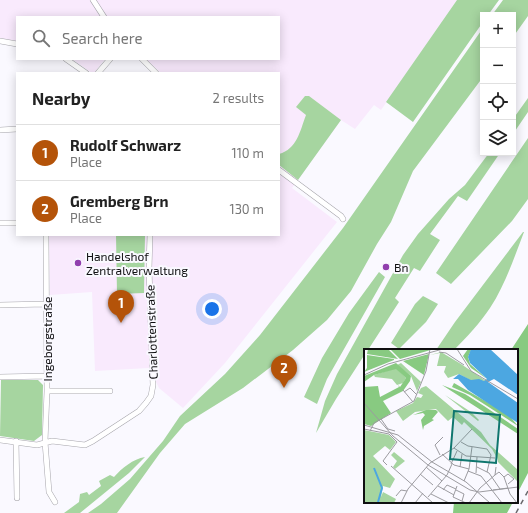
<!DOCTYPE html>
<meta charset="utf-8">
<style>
:root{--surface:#fff;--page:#f2f2f2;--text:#222;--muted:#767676;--line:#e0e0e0;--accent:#b45309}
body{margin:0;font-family:"Exo 2",sans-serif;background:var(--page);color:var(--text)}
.controls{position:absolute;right:12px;top:12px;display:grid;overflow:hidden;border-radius:0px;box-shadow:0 2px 10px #0003}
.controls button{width:36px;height:36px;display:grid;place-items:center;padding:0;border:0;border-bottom:1px solid var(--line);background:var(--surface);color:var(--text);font:20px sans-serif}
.you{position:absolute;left:212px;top:309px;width:14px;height:14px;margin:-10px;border:3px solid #fff;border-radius:50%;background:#1a73e8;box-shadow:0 0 0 6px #1a73e833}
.badge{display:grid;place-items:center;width:26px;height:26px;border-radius:50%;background:var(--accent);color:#fff;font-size:13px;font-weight:700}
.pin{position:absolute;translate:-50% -33px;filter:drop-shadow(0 1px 2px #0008)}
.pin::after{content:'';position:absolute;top:21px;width:14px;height:12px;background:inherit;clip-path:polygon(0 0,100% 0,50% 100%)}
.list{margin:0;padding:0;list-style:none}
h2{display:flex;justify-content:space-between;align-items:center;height:52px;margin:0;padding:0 16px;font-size:17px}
h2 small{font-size:13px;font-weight:400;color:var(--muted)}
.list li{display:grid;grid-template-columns:26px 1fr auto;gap:12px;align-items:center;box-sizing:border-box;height:56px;padding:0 16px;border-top:1px solid var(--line)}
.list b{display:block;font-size:15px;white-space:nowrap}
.list p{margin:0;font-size:13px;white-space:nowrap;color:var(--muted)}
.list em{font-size:13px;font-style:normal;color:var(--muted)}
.icon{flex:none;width:22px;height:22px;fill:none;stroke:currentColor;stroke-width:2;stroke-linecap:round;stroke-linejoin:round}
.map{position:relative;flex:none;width:528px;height:513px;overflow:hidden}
.search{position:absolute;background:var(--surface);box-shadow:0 2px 10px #0003;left:16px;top:16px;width:264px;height:44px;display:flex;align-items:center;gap:10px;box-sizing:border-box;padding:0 14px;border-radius:0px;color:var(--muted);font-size:15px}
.panel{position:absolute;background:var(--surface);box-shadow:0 2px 10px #0003;left:16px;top:72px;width:264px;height:164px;border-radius:0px}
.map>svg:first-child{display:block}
.industrial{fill:#f9eafd}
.green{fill:#a6d5a0}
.forest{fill:#88ca81}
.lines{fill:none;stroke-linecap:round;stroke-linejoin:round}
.street-casing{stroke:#a6a5ab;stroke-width:6}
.street{stroke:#fff;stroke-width:5}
.rail{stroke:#69686c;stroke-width:1.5;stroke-dasharray:5 5;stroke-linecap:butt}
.poi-dot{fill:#913fae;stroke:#faf9ff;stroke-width:1.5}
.labels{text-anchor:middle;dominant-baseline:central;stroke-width:4;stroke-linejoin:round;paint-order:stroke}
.poi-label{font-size:12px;fill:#0f0f11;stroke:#faf9ff;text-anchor:start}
.street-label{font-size:12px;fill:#0f0f11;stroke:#faf9ff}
.inset-river{fill:none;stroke:#4ca7e1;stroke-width:2}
.inset-road{fill:none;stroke:#9c9ba0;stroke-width:1}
.view{fill:#0f766e;fill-opacity:0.15;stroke:#0f766e;stroke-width:2}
.inset-edge{fill:none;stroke:#0f0f11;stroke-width:2}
</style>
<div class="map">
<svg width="528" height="513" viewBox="0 0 528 513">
<rect width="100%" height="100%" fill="#faf9ff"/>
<!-- industrial -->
<path class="industrial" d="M0,0H457L381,110L374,105L355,129L341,120L292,188L337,222L225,363L183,408L159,388L149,368L95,371L92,292L50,295L49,235H279V73H161L146,59H279V17H17V41L0,38Z
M72,59H105L94,73H92Z"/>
<!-- green -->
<path class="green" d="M457,0H499L488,15H483V22L413,122L386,102Z
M503,0H528V16L513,37V15H492Z
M483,28V77L413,171L391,222L377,244L351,291L327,320L293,350L243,388L185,424L160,453L117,513H88L101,504L130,479L163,441L180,416L225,374L260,335L343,228Z
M305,96H309L341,120L298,180L279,165V154C297,149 300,131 306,115L296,107Z
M528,98V112L513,134V119Z
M528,138V199L512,221L451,284L436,273Z
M489,153H500L467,201L458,196L430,234L440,240L420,271L414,268L395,298L399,302L368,350H365V354L336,399L316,433L325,401L337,374L403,255L418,234L449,199L465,185Z
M523,232H524C514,258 505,285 490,308C480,323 467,337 454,350H436L455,322Z
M116,235H145L144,293L117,294Z
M379,272L385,277L327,379L317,404L304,397L322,358L349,313Z
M423,296L438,304L426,322L399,349L391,343L415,304Z
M1,380H38L43,385L42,435L34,441L0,436Z
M145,457L129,473L80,513H64L79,502L80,494L87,492L89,495L101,486L99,481L110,475L114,477C122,468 133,459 145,457Z"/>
<!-- forest -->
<path class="forest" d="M528,324V473L517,494V350H511Z
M454,502H513L507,513H453Z"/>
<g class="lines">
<!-- street casing -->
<g class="street-casing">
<path id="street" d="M93,0L104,17
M0,41L17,44
M66,59L86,73
M142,59L156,73
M98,73L110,59
M0,130L17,129
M279,170L341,216L343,219
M0,223H17
M46,235L47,391L45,442L49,492L55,502
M0,305L46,304
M0,377L47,376
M47,391H110
M0,440L37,445L52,441L85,445L93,441L139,411L146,403L151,396L153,385L149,269L150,235
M16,441L17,498"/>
</g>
<!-- street -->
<use href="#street" class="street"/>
<!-- rail -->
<path class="rail" d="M516,513L528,491"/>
</g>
<!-- markers -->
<g class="poi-dot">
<circle cx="78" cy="263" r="4"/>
<circle cx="386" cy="267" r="4"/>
</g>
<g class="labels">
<!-- poi labels -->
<g class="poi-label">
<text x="86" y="256">Handelshof<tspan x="86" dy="14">Zentralverwaltung</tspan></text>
<text x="394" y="267">Bn</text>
</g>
<!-- street labels -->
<g class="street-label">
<text transform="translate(151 332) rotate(-92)">Charlottenstraße</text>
<text transform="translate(47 339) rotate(-90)">Ingeborgstraße</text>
</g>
</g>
<!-- overview -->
<g transform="translate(364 349)">
<rect width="154" height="154" fill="#faf9ff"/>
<path d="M77,3L97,15L122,32L106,31L95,25L84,29L80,23L82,17H73L76,4L66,6ZM37,14L57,33L53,42L47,27L33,16ZM32,19L42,29L39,34L33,36L28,30L11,28L10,26ZM62,37L117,83L126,96L154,121V133L134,113V108L131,118L133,109L128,100L100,73L98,76L89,68L84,72L72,60L51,63L39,72L32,62L49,54L53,48L57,49L59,46L54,44L57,39ZM81,46L107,63L115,71L114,72ZM0,81L25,86L32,93L26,101L21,97L9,107L31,130L26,139L19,137L17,148L19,143L32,150L30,154H0ZM30,103L41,112L31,120L29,118L33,112L27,106Z" fill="#a6d5a0"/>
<path d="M4,0H24L34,10L3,5ZM26,0H70L36,10ZM104,0L107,1L104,8L106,15L123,30L107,19L99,7ZM65,5L60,26L39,12ZM3,6L30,10V11L0,23L3,19ZM32,14L47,27L46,32L39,42L19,52L27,64L7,77L0,75V38L14,37L16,48L35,38L34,36L36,38L42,29L32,20L10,26L0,33V27ZM90,34L144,65L154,77L106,46L88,38ZM78,36L101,45L120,57L154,80V85ZM62,61H72L74,63L68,70L70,71L60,77L59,81L57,71L61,66L59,64L49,66Z" fill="#88ca81"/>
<path d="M107,0H126L154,26V46L130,30L124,33L154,54V74L104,41L94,30H89L95,25L107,31L115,30L120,32L123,30L106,14L104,8Z" fill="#4ca7e1"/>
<path class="inset-river" d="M10,119L18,139L14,153"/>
<path class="inset-road" d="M93,0L107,22L154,50M75,3L82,4L100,16M0,26L24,15L79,0M39,41L49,53M40,43L46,39L53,46M0,54L29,87L64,116L106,141L115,143L154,138M17,70L24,80L31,82M0,76L34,86L68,113L102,133L126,154M0,80L25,85L33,93L19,112L23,116M6,82L10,74L50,52L62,22L66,0M97,93L104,97L123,100L127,106L123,123M90,99L102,107L131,109M78,105L90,116L105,120M76,106L71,96L79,88M87,115L93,102M27,117L69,154M62,118L78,132M96,118L98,105M113,118L125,124L136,140M104,122L117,127L138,154M112,124L113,108M56,125L69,136M131,126L135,123L140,128L146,145L153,154M140,128L144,125L150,130L144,135M100,132L105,120L108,98M74,137L90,146M93,137L89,148L102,154M79,141L83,136L92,140M92,141L100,145L98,152M129,141L144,139M67,145L85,154M32,147L37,141L43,142M64,148L83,126L88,115M37,154L44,140L66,114L90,99L108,80M51,154L59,144M105,154L116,139L131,126L132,118"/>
<path class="view" d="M90,62L136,66L132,114L86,110Z"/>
<rect width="154" height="154" class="inset-edge"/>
</g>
</svg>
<div class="controls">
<button>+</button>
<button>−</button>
<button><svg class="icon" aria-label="locate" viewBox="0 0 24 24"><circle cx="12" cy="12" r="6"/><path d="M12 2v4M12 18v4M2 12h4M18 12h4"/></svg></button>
<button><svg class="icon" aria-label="layers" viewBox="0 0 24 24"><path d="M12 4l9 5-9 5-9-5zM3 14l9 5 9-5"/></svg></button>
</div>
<div class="you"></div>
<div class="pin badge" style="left:121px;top:323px">1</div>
<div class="pin badge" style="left:284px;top:388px">2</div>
<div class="search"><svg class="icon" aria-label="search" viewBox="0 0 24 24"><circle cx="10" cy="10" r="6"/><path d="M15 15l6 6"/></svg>Search here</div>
<section class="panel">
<h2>Nearby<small>2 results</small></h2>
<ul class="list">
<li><span class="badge">1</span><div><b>Rudolf Schwarz</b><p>Place</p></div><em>110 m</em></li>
<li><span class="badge">2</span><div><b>Gremberg Brn</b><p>Place</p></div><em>130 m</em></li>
</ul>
</section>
</div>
